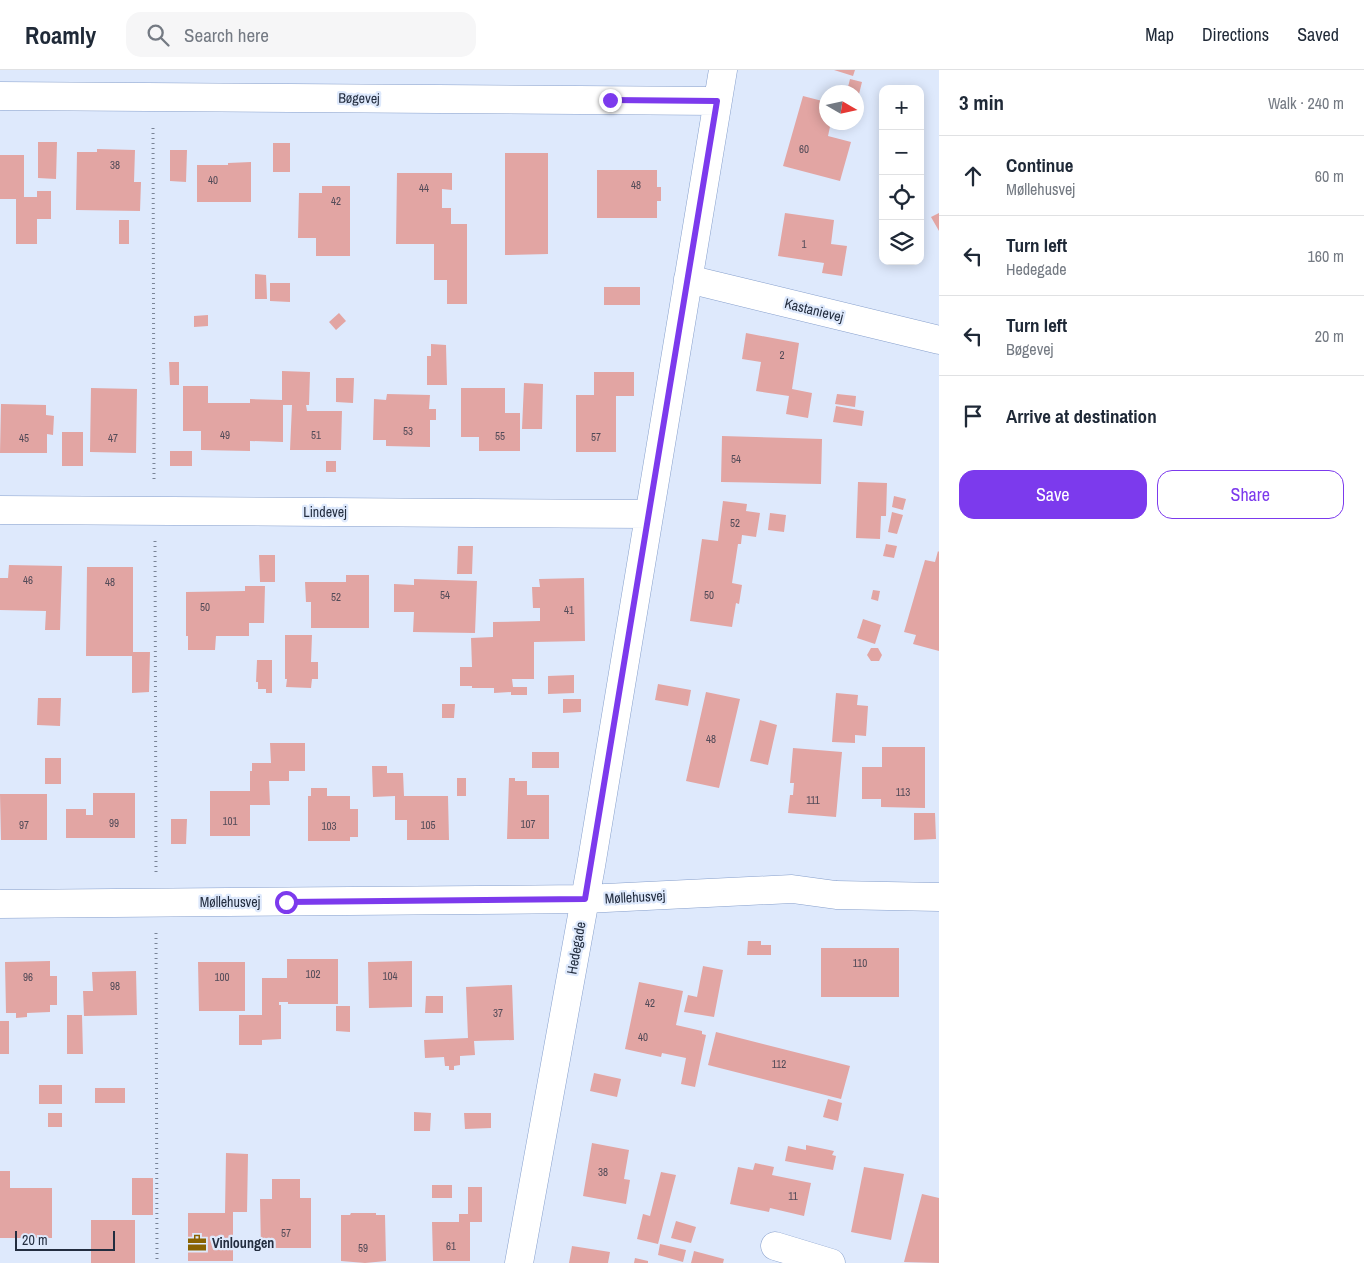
<!DOCTYPE html>
<meta charset="utf-8">
<style>
:root{--surface:#fff;--page:#f6f6f7;--text:#1f2937;--muted:#747a83;--line:#e0e1e3;--accent:#7c3aed}
body{margin:0;font-family:"Archivo Narrow",sans-serif;background:var(--page);color:var(--text)}
.controls{position:absolute;right:15px;top:15px;display:grid;overflow:hidden;border-radius:10px;box-shadow:0 2px 12px #0003}
.controls button{width:45px;height:45px;display:grid;place-items:center;padding:0;border:0;border-bottom:1px solid var(--line);background:var(--surface);color:var(--text);font:25px sans-serif}
.compass{position:absolute;left:819px;top:15px;width:45px;height:45px;border-radius:50%;background:var(--surface);box-shadow:0 2px 12px #0003;rotate:99deg}
.scale{position:absolute;left:15px;bottom:12px;width:100px;box-sizing:border-box;padding-left:5px;border:2px solid #232d3f;border-top:0;font-size:14px;line-height:18px;white-space:nowrap;color:#232d3f;-webkit-text-stroke:4px #dee9fc;paint-order:stroke}
.stop{position:absolute;width:15px;height:15px;margin:-11px;border:4px solid #7c3aed;border-radius:50%;background:#fff}
.stop.end{background:#7c3aed;border-color:#fff;box-shadow:0 1px 5px #0008}
.list{margin:0;padding:0;list-style:none}
h2{display:flex;justify-content:space-between;align-items:center;height:65px;margin:0;padding:0 20px;font-size:21px}
h2 small{font-size:16px;font-weight:400;color:var(--muted)}
.list li{display:grid;grid-template-columns:32px 1fr auto;gap:15px;align-items:center;box-sizing:border-box;height:80px;padding:0 20px;border-top:1px solid var(--line)}
.list b{display:block;font-size:19px;white-space:nowrap}
.list p{margin:0;font-size:16px;white-space:nowrap;color:var(--muted)}
.list em{font-size:16px;font-style:normal;color:var(--muted)}
.actions{display:flex;gap:10px;padding:15px 20px}
.actions a{flex:1;padding:11px 0;border:1px solid var(--accent);border-radius:15px;text-align:center;font-size:18px;color:var(--accent)}
.actions .main{background:var(--accent);color:#fff}
.icon{flex:none;width:28px;height:28px;fill:none;stroke:currentColor;stroke-width:2;stroke-linecap:round;stroke-linejoin:round}
.map{position:relative;flex:none;width:939px;height:1193px;overflow:hidden}
header{display:flex;align-items:center;gap:30px;box-sizing:border-box;height:70px;padding:0 25px;background:var(--surface);border-bottom:1px solid var(--line)}
header strong{font-size:24px}
nav{display:flex;gap:28px;margin-inline-start:auto;font-size:18px}
.search{width:350px;height:45px;background:var(--page);display:flex;align-items:center;gap:12px;box-sizing:border-box;padding:0 18px;border-radius:15px;color:var(--muted);font-size:19px}
main{display:flex}
aside{flex:1;background:var(--surface)}
.map>svg:first-child{display:block}
.building{fill:#e2a5a3}
.lines{fill:none;stroke-linecap:round;stroke-linejoin:round}
.minor-casing{stroke:#869fcc;stroke-width:29}
.path{stroke:#798396;stroke-width:3;stroke-dasharray:1 4;stroke-linecap:butt}
.minor{stroke:#fff;stroke-width:28}
.route{stroke:#7c3aed;stroke-width:6}
.labels{text-anchor:middle;dominant-baseline:central;stroke-width:4.5;stroke-linejoin:round;paint-order:stroke}
.number-label{font-size:11px;fill:#534b58}
.street-label{font-size:14px;fill:#232d3f;stroke:#dee9fc}
.poi-label{font-size:14px;font-weight:bold;fill:#232d3f;stroke:#dee9fc;text-anchor:start}
</style>
<header>
<strong>Roamly</strong>
<div class="search"><svg class="icon" aria-label="search" viewBox="0 0 24 24"><circle cx="10" cy="10" r="6"/><path d="M15 15l6 6"/></svg>Search here</div>
<nav><a>Map</a><a>Directions</a><a>Saved</a></nav>
</header>
<main>
<div class="map">
<svg width="939" height="1193" viewBox="0 0 939 1193">
<rect width="100%" height="100%" fill="#dee9fc"/>
<!-- building -->
<path class="building" d="M834,0H855L853,6Z
M850,9L862,12L859,24L847,21Z
M803,26L826,32V52H831L828,66L851,72L840,111L783,96Z
M38,72H57L56,109L38,108Z
M273,73H290V102H273Z
M97,79L135,80L134,112H141L140,141L76,140L77,82H97Z
M170,80H187L186,112L170,111Z
M505,83H548V184L505,185Z
M0,85H24V127H37V121H51V149H37V174H16V129H0Z
M251,92V132H197V95H228V93Z
M597,100H657V117H661V131H657V148H597Z
M397,103H452V120L442,119V138H451V154H467V234H447V210H434V174H396Z
M322,116H350V186H316V168H298L299,123H322Z
M785,143L834,150L831,174L847,176L842,206L822,203L824,193L778,186Z
M939,143V161L931,147Z
M119,150H129V174H119Z
M255,204L266,205L267,229H255Z
M270,213H290V232L270,231Z
M604,217H640V235H604Z
M339,243L346,251L336,260L329,252Z
M208,245V256L194,257V246Z
M746,263L799,273L792,319L812,323L808,348L786,344L789,326L756,321L761,292L742,289Z
M431,274L446,275L447,315H427V286H431Z
M169,292H179V315H170Z
M282,301L310,302L309,335H306L307,341H342L341,380H290L292,335H283V372L250,371V381L201,380V361H183V316H208V333H250V329L282,330Z
M594,302H634V326H616V382H576V325H594Z
M336,308H354L353,333L336,332Z
M524,313L543,314L542,359H522Z
M91,318L137,319L136,383L90,382Z
M461,318H505V343H520V381H479V367H461Z
M387,324L430,325L429,339H436V350H430V377L386,376V370H373L374,329L386,330Z
M837,324L856,326L855,337L835,334Z
M1,334L46,335V345L54,346L53,365L47,364V383H0Z
M836,336L864,341L862,356L833,352Z
M62,362H83V396H62Z
M722,366L822,369L821,414L721,412Z
M170,381H192V396H170Z
M326,391H336V402H326Z
M858,412L887,413L886,446H881L880,469L856,468Z
M894,426L906,429L903,440L892,437Z
M723,431L747,434L746,441L760,443L756,467L742,465L741,474H738L732,513L742,515L739,534L736,533L732,557L690,551L702,469L718,471Z
M892,442L903,445L897,464L888,462Z
M770,443L786,445L784,462L768,460Z
M886,474L897,476L894,488L883,486Z
M458,476H473L472,504H457Z
M938,481L939,482V581L913,574L916,565L904,562L925,490L935,492Z
M259,485H275V512H260Z
M9,495L62,496L60,560H45L46,541L0,540V508H8Z
M87,497H133V582H150L149,622L132,623V586H86Z
M346,505H369V558H311V532H306L305,512H346Z
M584,508L585,571L534,572V609H512L513,617H527V625H511V622L494,623V618H472V616H460V597H472L471,568L493,567V552L540,551V538H533L532,517H540L539,509Z
M414,509L477,511L475,563L413,562L414,542H394V514L414,515Z
M245,516H265L264,553H249V566H216L215,580H188V566H186V522L245,521Z
M873,520L880,521L878,531L871,529Z
M863,549L881,555L875,574L857,568Z
M285,565H312L311,592H318V609H312L311,618L286,617L287,609H285Z
M871,578H878L882,585L879,591H871L867,585Z
M257,590H272V623H266V619H258V612H256Z
M574,605V623L548,624V606Z
M658,614L691,620L688,636L655,630Z
M706,622L740,629L719,718L686,711Z
M836,623L858,625L857,635L868,636L866,666L855,665V673L832,672Z
M38,628H61L60,656L37,655Z
M563,629H581V642L563,643Z
M442,634H455L454,648H442Z
M760,650L777,655L768,695L750,691Z
M270,673H305V701H289V711H269L270,735H250V766H210V721H250V701H252V693H271Z
M882,677H925V738L881,737V729H862V697H882Z
M793,678L842,682L836,747L788,743L790,725H793L794,713H790Z
M532,682H559V698H532Z
M45,688H61V714H45Z
M372,696H387V703H403L404,726H448L449,770H407V750H395V726L373,727Z
M457,708H466V726H457Z
M509,708H515V711H527V725H549V769H507Z
M311,718H327V726H350V739H358V767H350V771H308V726H311Z
M93,723H135V768H66V739H86V745H93Z
M0,724H47V770H1Z
M914,743H935L936,769L914,770Z
M171,749H187L186,774H171Z
M748,871H761V875H771V885H747Z
M821,878H899V927H821Z
M287,889H338V934H288V932H279V935H281V969L262,970V975H239V945H262V908H287Z
M50,891V906H57V935H50V942L27,943V947L16,948V943H6L5,892Z
M412,891V937L369,938L368,892Z
M198,892H245V941H199Z
M703,896L723,900L714,947L684,942L688,925L697,927Z
M136,901L137,945L84,946L83,921H93L92,902Z
M639,912L683,921L676,955L702,961V964L706,965L695,1017L681,1014L686,988L662,983L661,987L625,979Z
M512,915L514,970L474,971L475,985L460,986V995L454,996V1000H449V996H445L444,987L425,988L424,970L468,968L466,917Z
M426,926H443V943H425Z
M336,936H350V962L336,961Z
M67,945H82L83,984H67Z
M0,951H9V984H0Z
M716,962L850,996L841,1029L708,995Z
M594,1003L621,1009L617,1027L590,1021Z
M39,1015H62V1034H39Z
M95,1018H125V1033H95Z
M828,1029L842,1033L838,1051L823,1047Z
M414,1042L431,1043L430,1061H414Z
M48,1043H62V1057H48Z
M464,1043H491V1058L465,1059Z
M592,1073L629,1080L624,1109L630,1110L626,1134L583,1126Z
M806,1075L834,1081L832,1085L836,1086L833,1100L785,1091L788,1076L806,1080Z
M226,1083L248,1084L247,1142H233V1191H188V1143H225Z
M755,1093L774,1097L772,1105L811,1113L804,1146L770,1138L769,1142L730,1134L738,1097L753,1100Z
M864,1097L904,1104L891,1170L851,1162Z
M0,1101H10V1118H52V1168H0Z
M661,1102L676,1105L658,1174L637,1169L643,1144L650,1146Z
M132,1108H153V1145H132Z
M272,1109H300V1128H311V1178H261L260,1129H272Z
M432,1115H452V1128H432Z
M468,1117H482V1152H470V1191H433L432,1152H459V1144H468Z
M922,1124L939,1128V1193L904,1192Z
M351,1143H376V1145H385L386,1191L365,1193L341,1191V1145H350Z
M91,1150H135V1193H91Z
M676,1151L696,1157L691,1173L671,1168Z
M660,1174L686,1180L683,1192L658,1185Z
M572,1176L610,1182L608,1193H569Z
M694,1181L724,1189L723,1193H691Z
M635,1188L648,1191V1193H634Z"/>
<g class="lines">
<!-- minor casing -->
<g class="minor-casing">
<path id="minor" d="M0,26L717,31
M688,209L939,270
M0,440L649,444
M0,834L585,829L792,819L836,825L939,827
M775,1176L831,1193
M519,1193L591,796L723,0"/>
</g>
<!-- path -->
<path class="path" d="M153,58L154,409
M155,471L156,802
M156,863L157,1193"/>
<!-- minor -->
<use href="#minor" class="minor"/>
</g>
<g class="lines">
<!-- route -->
<path class="route" d="M286,832L585,829L717,31L610,30"/>
</g>
<!-- icons -->
<defs>
<g id="office-bare" transform="scale(1.5)"><path d="M-6-3h4V-5.5h4V-3h4V5H-6ZM-1-4.5V-3h2v-1.5ZM-6 0V1H6V0Z" fill="#896301" stroke="#dee9fc" stroke-width="2.5" paint-order="stroke"/></g>
</defs>
<g fill-rule="evenodd">
<use href="#office-bare" x="197" y="1173"/>
</g>
<g class="labels">
<!-- number labels -->
<g class="number-label">
<text x="804" y="79">60</text>
<text x="115" y="95">38</text>
<text x="213" y="110">40</text>
<text x="636" y="115">48</text>
<text x="424" y="118">44</text>
<text x="336" y="131">42</text>
<text x="804" y="174">1</text>
<text x="782" y="285">2</text>
<text x="408" y="361">53</text>
<text x="225" y="365">49</text>
<text x="316" y="365">51</text>
<text x="500" y="366">55</text>
<text x="596" y="367">57</text>
<text x="24" y="368">45</text>
<text x="113" y="368">47</text>
<text x="736" y="389">54</text>
<text x="735" y="453">52</text>
<text x="28" y="510">46</text>
<text x="110" y="512">48</text>
<text x="445" y="525">54</text>
<text x="709" y="525">50</text>
<text x="336" y="527">52</text>
<text x="205" y="537">50</text>
<text x="569" y="540">41</text>
<text x="711" y="669">48</text>
<text x="903" y="722">113</text>
<text x="813" y="730">111</text>
<text x="230" y="751">101</text>
<text x="114" y="753">99</text>
<text x="528" y="754">107</text>
<text x="24" y="755">97</text>
<text x="428" y="755">105</text>
<text x="329" y="756">103</text>
<text x="860" y="893">110</text>
<text x="313" y="904">102</text>
<text x="390" y="906">104</text>
<text x="28" y="907">96</text>
<text x="222" y="907">100</text>
<text x="115" y="916">98</text>
<text x="650" y="933">42</text>
<text x="498" y="943">37</text>
<text x="643" y="967">40</text>
<text x="779" y="994">112</text>
<text x="603" y="1102">38</text>
<text x="793" y="1126">11</text>
<text x="286" y="1163">57</text>
<text x="451" y="1176">61</text>
<text x="363" y="1178">59</text>
</g>
<!-- street labels -->
<g class="street-label">
<text transform="translate(359 28) rotate(1)">Bøgevej</text>
<text transform="translate(814 240) rotate(14)">Kastanievej</text>
<text x="325" y="442">Lindevej</text>
<text transform="translate(635 827) rotate(-3)">Møllehusvej</text>
<text x="230" y="832">Møllehusvej</text>
<text transform="translate(576 878) rotate(-80)">Hedegade</text>
</g>
<!-- poi labels -->
<g class="poi-label">
<text x="212" y="1173">Vinloungen</text>
</g>
</g>
</svg>
<div class="controls">
<button>+</button>
<button>−</button>
<button><svg class="icon" aria-label="locate" viewBox="0 0 24 24"><circle cx="12" cy="12" r="6"/><path d="M12 2v4M12 18v4M2 12h4M18 12h4"/></svg></button>
<button><svg class="icon" aria-label="layers" viewBox="0 0 24 24"><path d="M12 4l9 5-9 5-9-5zM3 14l9 5 9-5"/></svg></button>
</div>
<svg class="compass" viewBox="-18 -18 36 36"><path d="M0-13l5 13h-10z" fill="#e53935"/><path d="M0 13l5-13h-10z" fill="#747a83"/></svg>
<div class="scale">20 m</div>
<div class="stop" style="left:286px;top:832px"></div>
<div class="stop end" style="left:610px;top:30px"></div>
</div>
<aside>
<h2>3 min<small>Walk · 240 m</small></h2>
<ul class="list">
<li><svg class="icon" aria-label="ahead" viewBox="0 0 24 24"><path d="M12 20V5M6 11l6-6 6 6"/></svg><div><b>Continue</b><p>Møllehusvej</p></div><em>60 m</em></li>
<li><svg class="icon" aria-label="left" viewBox="0 0 24 24"><path d="M17 20v-9H6M10 6l-5 5 5 5"/></svg><div><b>Turn left</b><p>Hedegade</p></div><em>160 m</em></li>
<li><svg class="icon" aria-label="left" viewBox="0 0 24 24"><path d="M17 20v-9H6M10 6l-5 5 5 5"/></svg><div><b>Turn left</b><p>Bøgevej</p></div><em>20 m</em></li>
<li><svg class="icon" aria-label="arrive" viewBox="0 0 24 24"><path d="M6 21V4h12l-3 4 3 4H6"/></svg><div><b>Arrive at destination</b></div></li>
</ul>
<div class="actions"><a class="main">Save</a><a>Share</a></div>
</aside>
</main>
